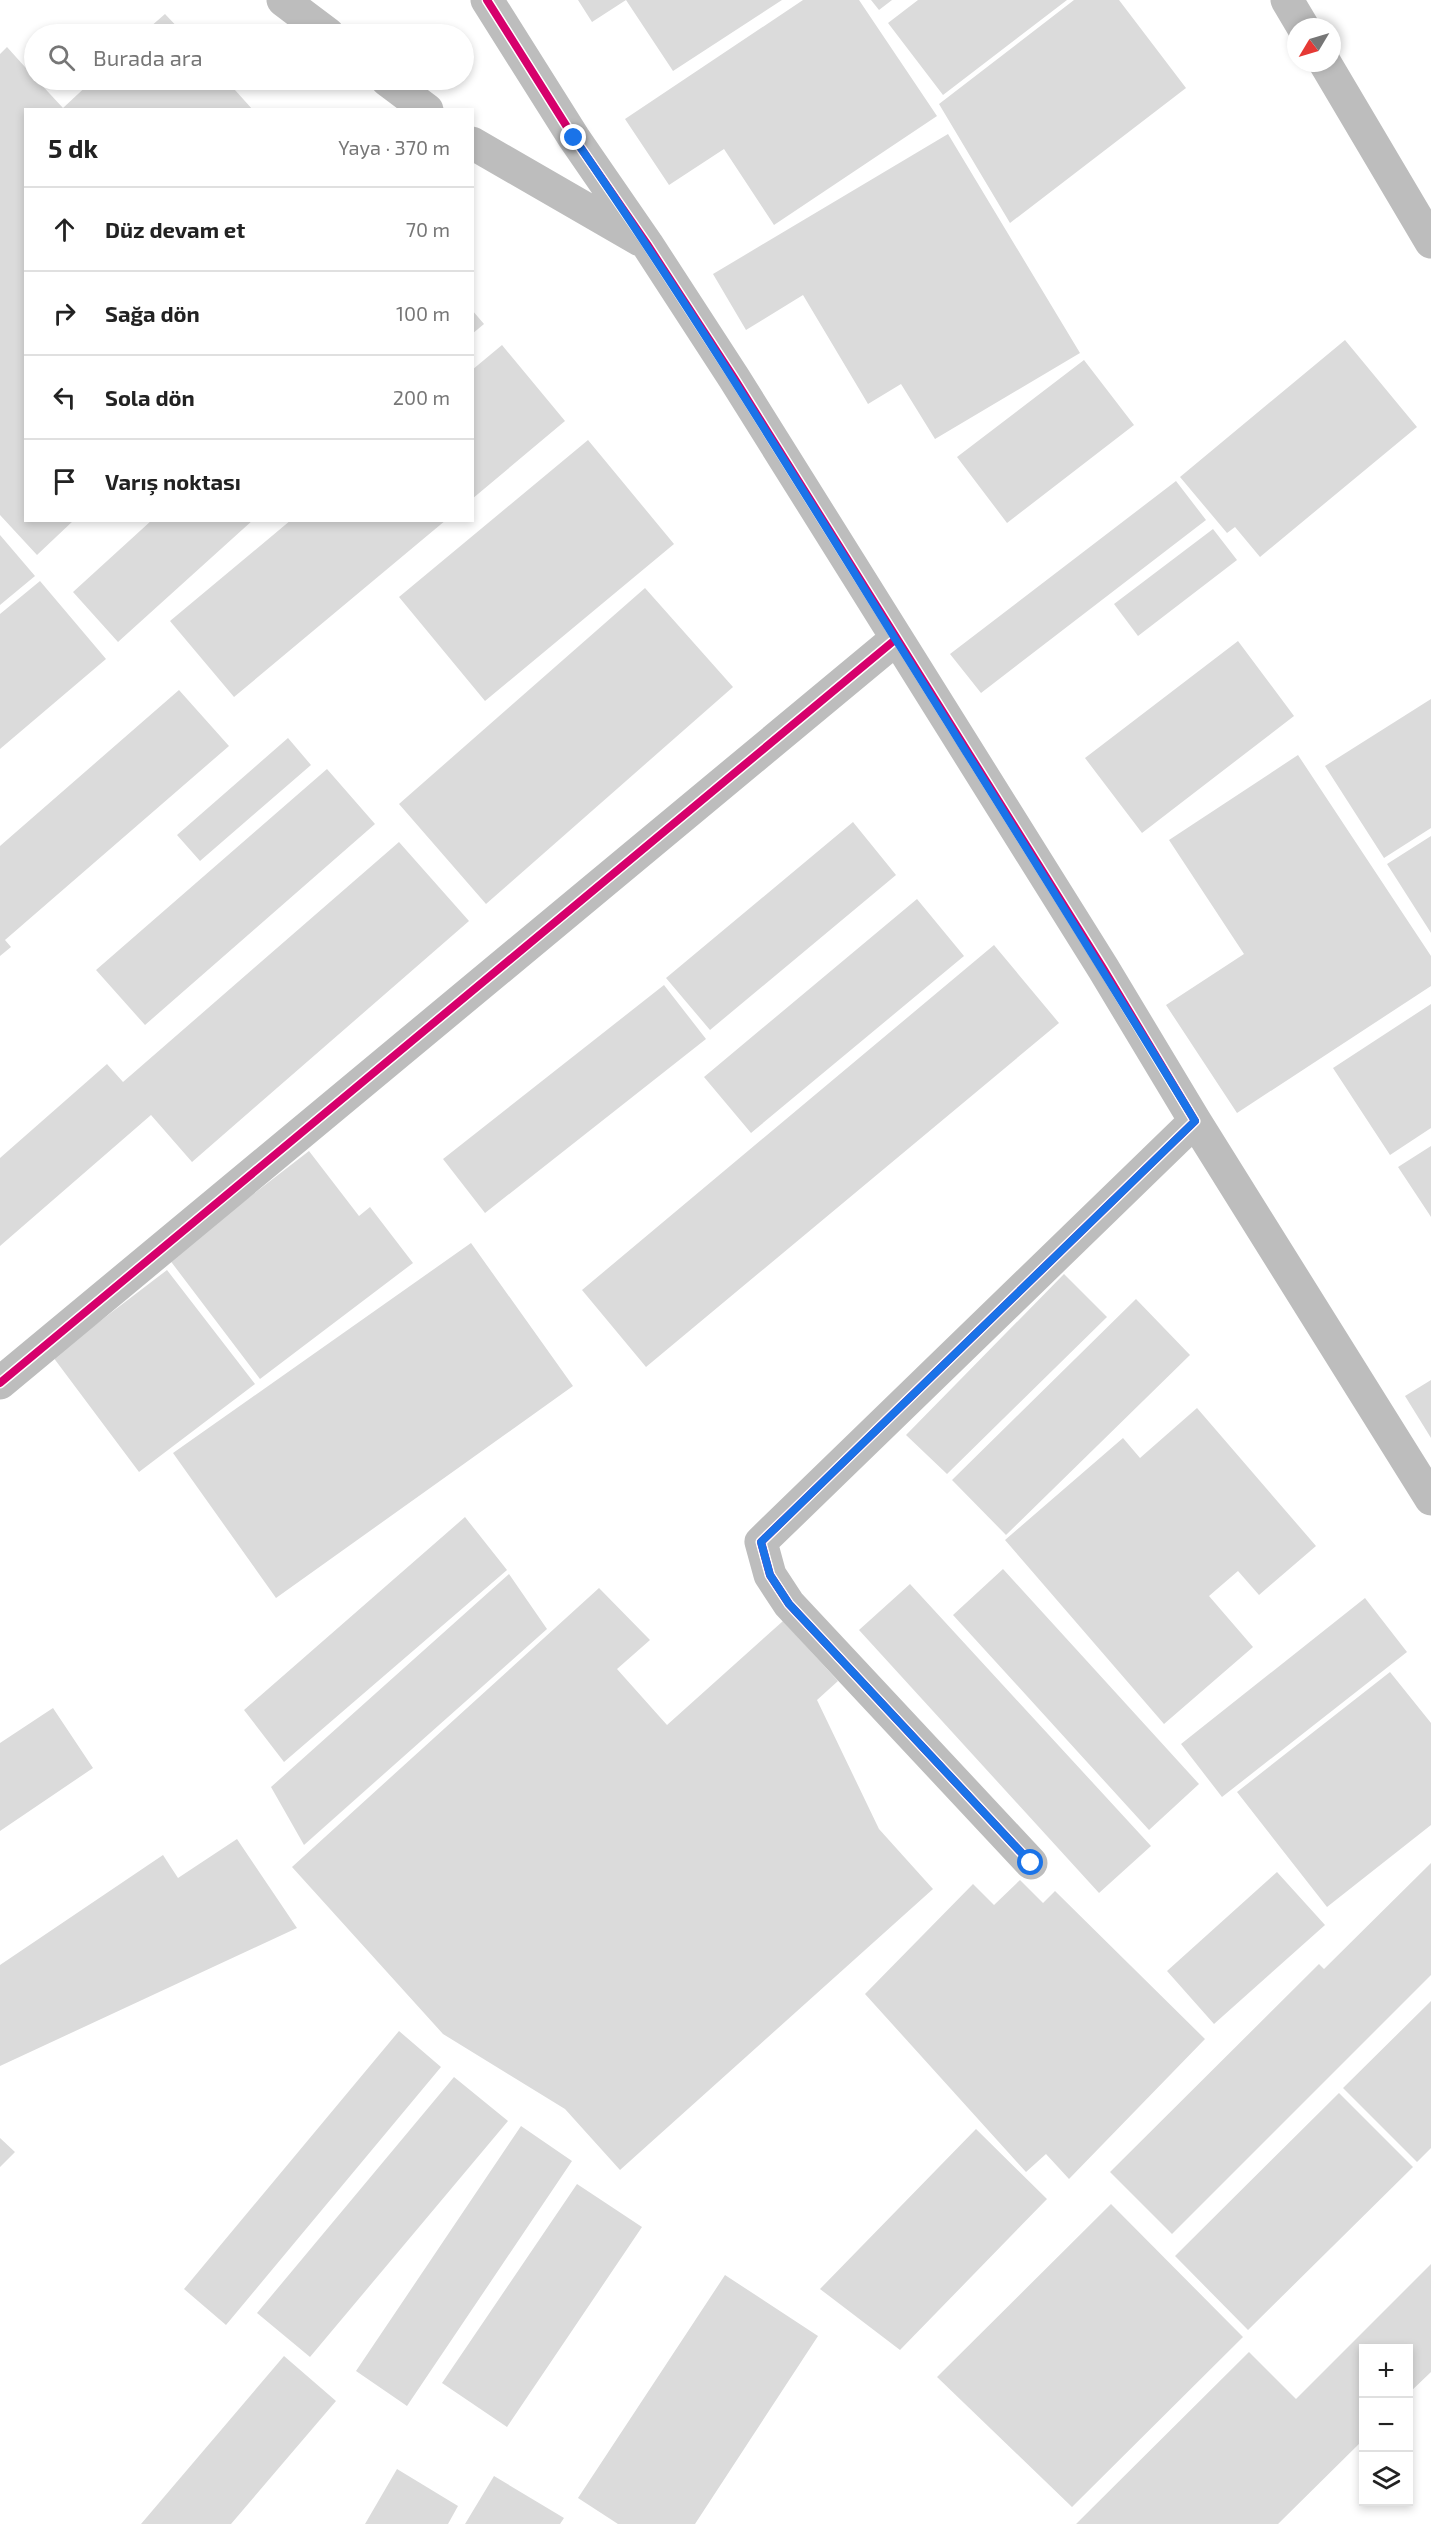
<!DOCTYPE html>
<html lang="tr">
<meta charset="utf-8">
<style>
:root{--surface:#fff;--page:#f2f2f2;--text:#222;--muted:#767676;--line:#e0e0e0}
body{margin:0;font-family:"Exo 2",sans-serif;background:var(--page);color:var(--text)}
.controls{position:absolute;right:18px;bottom:18px;display:grid;overflow:hidden;border-radius:0px;box-shadow:0 3px 9px #0003}
.controls button{width:54px;height:54px;display:grid;place-items:center;padding:0;border:0;border-bottom:2px solid var(--line);background:var(--surface);color:var(--text);font:30px sans-serif}
.compass{position:absolute;left:1287px;top:18px;width:54px;height:54px;border-radius:50%;background:var(--surface);box-shadow:0 3px 9px #0003;rotate:232deg}
.stop{position:absolute;width:18px;height:18px;margin:-14px;border:4px solid #1a73e8;border-radius:50%;background:#fff}
.stop.end{background:#1a73e8;border-color:#fff;box-shadow:0 2px 6px #0008}
.list{margin:0;padding:0;list-style:none}
h2{display:flex;justify-content:space-between;align-items:center;height:78px;margin:0;padding:0 24px;font-size:26px}
h2 small{font-size:20px;font-weight:400;color:var(--muted)}
.list li{display:grid;grid-template-columns:39px 1fr auto;gap:18px;align-items:center;box-sizing:border-box;height:84px;padding:0 24px;border-top:2px solid var(--line)}
.list b{display:block;font-size:22px;white-space:nowrap}
.list em{font-size:20px;font-style:normal;color:var(--muted)}
.icon{flex:none;width:33px;height:33px;fill:none;stroke:currentColor;stroke-width:2;stroke-linecap:round;stroke-linejoin:round}
.map{position:relative;flex:none;width:1431px;height:2524px;overflow:hidden}
.search{position:absolute;background:var(--surface);box-shadow:0 3px 9px #0003;left:24px;top:24px;width:450px;height:66px;display:flex;align-items:center;gap:15px;box-sizing:border-box;padding:0 21px;border-radius:33px;color:var(--muted);font-size:22px}
.panel{position:absolute;background:var(--surface);box-shadow:0 3px 9px #0003;left:24px;top:108px;width:450px;height:414px;border-radius:0px}
.map>svg:first-child{display:block}
.building{fill:#dbdbdb}
.lines{fill:none;stroke-linecap:round;stroke-linejoin:round}
.street{stroke:#bdbdbd;stroke-width:33}
.cycleway-casing{stroke:#fff;stroke-width:11}
.cycleway{stroke:#d6006c;stroke-width:8}
.route{stroke:#1a73e8;stroke-width:8}
</style>
<div class="map">
<svg width="1431" height="2524" viewBox="0 0 1431 2524">
<rect width="100%" height="100%" fill="#fff"/>
<!-- building -->
<path class="building" d="M578,0H782L673,71L626,0L592,22Z
M803,0H859L937,116L774,225L724,149L669,185L625,119Z
M871,0H892L879,10Z
M918,0H1067L943,95L888,23Z
M1074,0H1119L1186,88L1010,223L939,104Z
M165,14L184,34H142Z
M7,47L34,77V80H37L63,108L93,80H226L253,110H26V520H74L37,555L0,515V54Z
M948,134L1080,353L935,439L901,384L868,404L803,295L746,330L713,274Z
M472,310L484,324L472,334Z
M1345,340L1417,427L1260,557L1235,527L1227,533L1180,477Z
M502,345L565,421L472,499V370Z
M1084,360L1134,425L1007,523L957,457Z
M588,440L674,544L485,701L399,597Z
M1176,481L1206,520L981,693L950,654Z
M152,520H253L118,642L73,592Z
M291,520H446L234,697L170,621Z
M1213,529L1237,560L1138,636L1114,604Z
M0,535L35,576L0,605Z
M40,581L106,659L0,749V614Z
M645,588L733,687L486,904L399,804Z
M1238,641L1294,716L1142,833L1085,758Z
M179,690L229,746L5,940L11,947L0,956V846Z
M1431,699V828L1384,858L1325,766Z
M288,738L311,765L200,861L177,835Z
M1298,755L1431,956V986L1237,1113L1166,1005L1244,954L1169,840Z
M327,769L375,824L145,1025L96,970Z
M853,822L896,875L710,1030L666,978Z
M1431,836V933L1387,864Z
M399,842L469,921L192,1162L151,1115L0,1246V1158L107,1064L123,1082Z
M917,899L964,956L751,1133L704,1077Z
M994,945L1059,1023L646,1367L582,1290Z
M664,985L706,1039L485,1213L443,1159Z
M1431,1004V1128L1390,1155L1333,1068Z
M1431,1146V1217L1398,1167Z
M309,1151L359,1216L370,1207L413,1263L260,1379L169,1259Z
M471,1243L573,1386L276,1598L173,1453Z
M167,1270L255,1384L139,1472L53,1357Z
M1064,1274L1107,1317L947,1474L906,1435Z
M1136,1299L1190,1355L1006,1535L952,1480Z
M1431,1380V1438L1405,1396Z
M1197,1408L1316,1546L1259,1595L1238,1571L1209,1596L1253,1647L1164,1724L1005,1540L1123,1438L1140,1458Z
M465,1517L507,1570L284,1762L244,1710Z
M1003,1569L1199,1784L1149,1830L953,1615Z
M509,1574L547,1629L304,1845L271,1787Z
M910,1584L1151,1846L1099,1893L859,1630Z
M599,1588L650,1640L617,1669L667,1725L783,1621L838,1681L817,1700L879,1829L933,1889L620,2170L565,2109L443,2034L292,1867Z
M1365,1598L1407,1652L1222,1797L1181,1744Z
M1390,1672L1431,1723V1825L1327,1907L1237,1792Z
M53,1708L93,1768L0,1831V1743Z
M237,1839L297,1928L0,2066V1965L163,1855L178,1878Z
M1431,1863V1975L1172,2234L1110,2172L1319,1964L1324,1969Z
M1277,1872L1325,1925L1214,2024L1167,1971Z
M1020,1880L1043,1903L1055,1891L1205,2039L1069,2179L1046,2154L1026,2172L865,1994L973,1884L994,1905Z
M1431,2001V2148L1417,2162L1343,2088Z
M399,2031L441,2067L226,2325L184,2289Z
M454,2077L508,2121L310,2357L257,2313Z
M1339,2093L1413,2167L1248,2330L1175,2256Z
M521,2126L572,2161L407,2406L356,2371Z
M976,2129L1047,2199L900,2350L820,2289Z
M0,2138L15,2152L0,2167Z
M577,2184L642,2227L507,2427L442,2383Z
M1111,2204L1243,2337L1072,2507L937,2377Z
M1431,2264V2372L1408,2394V2348H1364V2439L1278,2524H1076L1249,2352L1296,2399Z
M725,2275L818,2336L695,2524H618L578,2498Z
M284,2356L336,2401L231,2524H141Z
M397,2469L458,2506L448,2524H365Z
M494,2476L564,2518L560,2524H465Z"/>
<g class="lines">
<!-- street -->
<path class="street" d="M283,0L328,34
M487,0L574,138L647,244L734,378L1103,968L1195,1121L761,1542L770,1575L789,1604L1031,1863
M1287,0L1303,27
M1325,63L1431,242
M387,80L427,110
M472,143L640,240
M1195,1121L1431,1499
M0,1383L896,639"/>
<!-- cycleway casing -->
<g class="cycleway-casing">
<path id="cycleway" d="M487,0L574,138L647,244L734,378L1103,968L1195,1121L761,1542L770,1575L789,1604L1031,1863
M0,1383L896,639"/>
</g>
<!-- cycleway -->
<use href="#cycleway" class="cycleway"/>
</g>
<g class="lines">
<!-- route -->
<path class="route" d="M574,138C687,302 791,471 896,640C996,800 1097,960 1195,1121L761,1542L770,1575L789,1604L1031,1863"/>
</g>
</svg>
<div class="controls">
<button>+</button>
<button>−</button>
<button><svg class="icon" aria-label="layers" viewBox="0 0 24 24"><path d="M12 4l9 5-9 5-9-5zM3 14l9 5 9-5"/></svg></button>
</div>
<svg class="compass" viewBox="-18 -18 36 36"><path d="M0-13l5 13h-10z" fill="#e53935"/><path d="M0 13l5-13h-10z" fill="#767676"/></svg>
<div class="stop" style="left:1031px;top:1863px"></div>
<div class="stop end" style="left:574px;top:138px"></div>
<div class="search"><svg class="icon" aria-label="search" viewBox="0 0 24 24"><circle cx="10" cy="10" r="6"/><path d="M15 15l6 6"/></svg>Burada ara</div>
<section class="panel">
<h2>5 dk<small>Yaya · 370 m</small></h2>
<ul class="list">
<li><svg class="icon" aria-label="ahead" viewBox="0 0 24 24"><path d="M12 20V5M6 11l6-6 6 6"/></svg><div><b>Düz devam et</b></div><em>70 m</em></li>
<li><svg class="icon" aria-label="right" viewBox="0 0 24 24"><path d="M7 20v-9h11M14 6l5 5-5 5"/></svg><div><b>Sağa dön</b></div><em>100 m</em></li>
<li><svg class="icon" aria-label="left" viewBox="0 0 24 24"><path d="M17 20v-9H6M10 6l-5 5 5 5"/></svg><div><b>Sola dön</b></div><em>200 m</em></li>
<li><svg class="icon" aria-label="arrive" viewBox="0 0 24 24"><path d="M6 21V4h12l-3 4 3 4H6"/></svg><div><b>Varış noktası</b></div></li>
</ul>
</section>
</div>
